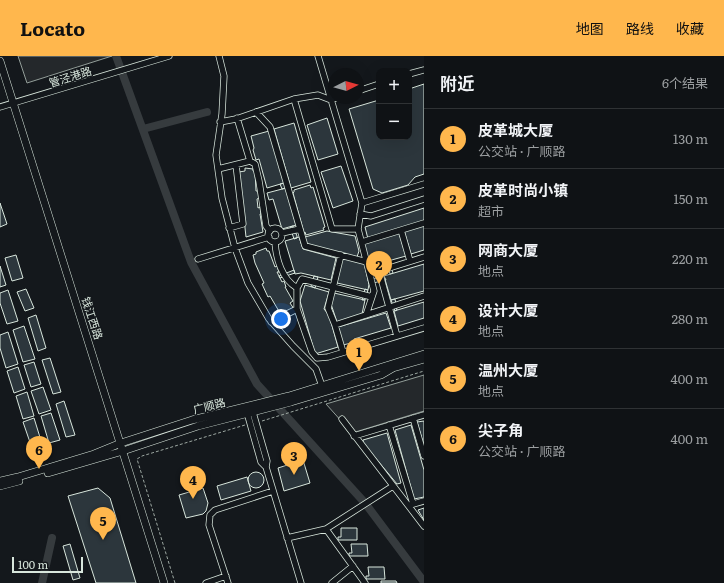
<!DOCTYPE html>
<html lang="zh">
<meta charset="utf-8">
<style>
:root{--surface:#0f1215;--page:#181b1e;--text:#f1f3f6;--muted:#9b9ea0;--line:#2f3234;--accent:#ffb74d}
body{margin:0;font-family:Literata,"Noto Sans SC",serif;background:var(--page);color:var(--text)}
.controls{position:absolute;right:12px;top:12px;display:grid;overflow:hidden;border-radius:8px;box-shadow:0 4px 16px #0002}
.controls button{width:36px;height:36px;display:grid;place-items:center;padding:0;border:0;border-bottom:1px solid var(--line);background:var(--surface);color:var(--text);font:20px sans-serif}
.compass{position:absolute;left:328px;top:12px;width:36px;height:36px;border-radius:50%;background:var(--surface);box-shadow:0 4px 16px #0002;rotate:84deg}
.scale{position:absolute;left:12px;bottom:10px;width:71px;box-sizing:border-box;padding-left:4px;border:2px solid #d8e6dc;border-top:0;font-size:11px;line-height:14px;white-space:nowrap;color:#d8e6dc;-webkit-text-stroke:3px #14181c;paint-order:stroke}
.you{position:absolute;left:281px;top:263px;width:14px;height:14px;margin:-10px;border:3px solid #fff;border-radius:50%;background:#1a73e8;box-shadow:0 0 0 6px #1a73e833}
.badge{display:grid;place-items:center;width:26px;height:26px;border-radius:50%;background:var(--accent);color:#111;font-size:13px;font-weight:700}
.pin{position:absolute;translate:-50% -33px;filter:drop-shadow(0 1px 2px #0008)}
.pin::after{content:'';position:absolute;top:21px;width:14px;height:12px;background:inherit;clip-path:polygon(0 0,100% 0,50% 100%)}
.list{margin:0;padding:0;list-style:none}
h2{display:flex;justify-content:space-between;align-items:center;height:52px;margin:0;padding:0 16px;font-size:17px}
h2 small{font-size:13px;font-weight:400;color:var(--muted)}
.list li{display:grid;grid-template-columns:26px 1fr auto;gap:12px;align-items:center;box-sizing:border-box;height:60px;padding:0 16px;border-top:1px solid var(--line)}
.list b{display:block;font-size:15px;white-space:nowrap}
.list p{margin:0;font-size:13px;white-space:nowrap;color:var(--muted)}
.list em{font-size:13px;font-style:normal;color:var(--muted)}
.map{position:relative;flex:none;width:424px;height:527px;overflow:hidden}
header{display:flex;align-items:center;gap:24px;box-sizing:border-box;height:56px;padding:0 20px;background:var(--accent);color:#111}
header strong{font-size:19px}
nav{display:flex;gap:22px;margin-inline-start:auto;font-size:14px}
main{display:flex}
aside{flex:1;background:var(--surface)}
.map>svg:first-child{display:block}
.parking{fill:#24282b;stroke:#939e99}
.lines{fill:none;stroke-linecap:round;stroke-linejoin:round}
.river{stroke:#363b3e;stroke-width:8}
.building{fill:#2c363c;stroke:#d8e6dc}
.minor-casing{stroke:#d8e6dc;stroke-width:7}
.major-casing{stroke:#d8e6dc;stroke-width:8}
.path{stroke:#9da8a2;stroke-width:1;stroke-dasharray:3 2;stroke-linecap:butt}
.minor{stroke:#14181c;stroke-width:5.5}
.major{stroke:#14181c;stroke-width:7}
.labels{text-anchor:middle;dominant-baseline:central;stroke-width:3;stroke-linejoin:round;paint-order:stroke}
.street-label{font-size:11px;fill:#d8e6dc;stroke:#14181c}
</style>
<header>
<strong>Locato</strong>
<nav><a>地图</a><a>路线</a><a>收藏</a></nav>
</header>
<main>
<div class="map">
<svg width="424" height="527" viewBox="0 0 424 527">
<rect width="100%" height="100%" fill="#14181c"/>
<!-- parking -->
<path class="parking" d="M18,0H112L27,27Z
M424,319V355L352,377L326,348Z"/>
<g class="lines">
<!-- river -->
<path class="river" d="M116,0L191,206L257,328L365,447L424,526
M143,73L207,56
M42,527L52,482"/>
</g>
<!-- building -->
<path class="building" d="M424,28V118L415,121L408,129L382,137L373,133L349,53L379,44V81H409V33Z
M327,62L338,98L318,104L307,69Z
M294,67L311,126L291,132L274,73Z
M269,75L284,127L267,132L259,103L256,104L253,94L254,92L251,80Z
M341,110L353,145L333,152L321,116Z
M245,112L253,113V115H255L256,135H258L259,142L257,143L258,152L260,151L261,158H260L263,176L246,181L239,116L245,115Z
M284,127L286,132L282,133L280,128Z
M310,129L311,132L313,131L325,171L323,172L324,174L306,179L305,176L304,177L293,137L294,136V134Z
M286,132L296,169L282,173L273,143L269,144L267,137Z
M0,147L7,168L0,171Z
M424,152V165L368,183L365,171Z
M424,169V194L411,198L404,175Z
M293,170L297,180V182L294,183L290,171Z
M327,175L355,180L359,195L357,201L307,189L305,181Z
M399,177L406,200L370,210L364,188Z
M299,181L303,193L336,202L331,224L301,217L295,218L285,185Z
M266,192L267,195H269L275,211L277,210L279,216H277L282,226L284,225L286,231H285L293,245L290,247L294,253L288,256L286,254L280,257L270,240L268,241L262,228L264,227L255,207L253,199L256,198V196Z
M16,199L23,222L12,225L5,202Z
M342,202L364,207L369,228L368,234L337,227Z
M389,204L393,217L390,218L386,205Z
M424,208V235L391,244L384,220Z
M0,210L6,229L0,231Z
M294,214L295,217L280,222L279,220Z
M314,220L318,221L315,232L311,230Z
M384,220L386,224L369,228L368,224Z
M305,229L329,236L324,253L329,259L338,291L315,298L300,245Z
M26,233L34,252L25,255L17,236Z
M365,233L368,234L365,244H362Z
M8,234L18,265L7,268L0,247V237Z
M334,237L365,244L362,258L337,266L331,248Z
M395,243L397,254L395,255L391,244Z
M424,246V262L398,270L394,255Z
M386,257L391,272L354,283L355,286L343,289L338,271Z
M36,259L46,292L38,295L28,262Z
M24,270L35,303L23,306L13,274Z
M8,276L18,308L6,312L0,292V279Z
M50,302L61,336L53,338L42,304Z
M34,306L41,328L31,331L24,309Z
M18,311L25,333L14,337L7,315Z
M43,331L51,354L39,358L31,335Z
M27,336L34,360L23,363L16,340Z
M64,345L75,379L66,381L56,348Z
M51,357L60,384L49,387L41,360Z
M34,362L43,391L33,395L23,366Z
M424,365V390L417,366Z
M411,369L424,414V441L414,443L395,374Z
M387,377L401,427L397,428L363,387V384Z
M303,404L310,427L284,435L278,412Z
M248 424a8 8 0 1 1 16 0a8 8 0 1 1-16 0Z
M247,421L251,435L221,444L217,430Z
M98,432L110,442L136,527H96L68,440Z
M203,432L208,447L206,455L203,458L186,462L179,439Z
M424,452V464L418,454Z
M341,472H357V484H338V481H341Z
M70,488L80,522L73,524L63,490Z
M351,488H367L368,500H349V497H352Z
M368,511H384L385,523H366V520H369Z
M381,525H396L397,527H381Z"/>
<g class="lines">
<!-- minor casing -->
<g class="minor-casing">
<path id="minor" d="M219,0L224,20L222,58L216,99L222,142L235,192L248,227L269,263L293,290L316,313L322,330
M409,18L424,14
M358,35L379,28
M294,43L332,173H358
M0,51L169,0
M256,56L270,71L305,190L367,206
M237,62L250,105L255,108L259,125L266,170L270,175
M220,66L236,63L294,43L318,39L331,44L336,42
M218,113L250,105
M362,147L424,128
M360,158L371,160L424,143
M229,172L243,168L236,109
M268 179a7 7 0 1 1 14 0a7 7 0 1 1-14 0Z
M401,174L410,205
M282,177L300,173
M275,186C276,203 282,223 297,232
M362,186L424,167
M341,199L328,252L335,269L343,296
M198,203L269,181
M379,215L397,280
M370,218L424,201
M297,253L312,296L317,302L328,301L424,272
M366,259L372,241
M271,266L297,253V232L302,223L372,241L374,235L358,173L362,147L318,0
M335,269L424,240
M246,353L261,406L266,411
M252,353L267,405L266,411L301,527
M413,362L424,400
M342,363L424,470
M389,369L413,448
M354,380L424,359
M410,449L424,445
M326,473L365,527
M287,482L326,473L393,430
M206,527L226,520
M228,527L209,469L210,459L215,454L273,435
M332,527L353,510"/>
</g>
<!-- major casing -->
<g class="major-casing">
<path id="major" d="M0,5L164,527
M48,417L123,395L198,370L291,346L381,319L393,312L424,303
M0,425L18,421L94,398L121,387L192,364L289,340L424,298
M0,430L19,425"/>
</g>
<!-- path -->
<path class="path" d="M262,365L424,315
M175,527L137,403L142,400L245,369"/>
<!-- minor -->
<use href="#minor" class="minor"/>
<!-- major -->
<use href="#major" class="major"/>
</g>
<g class="labels">
<!-- street labels -->
<g class="street-label">
<text transform="translate(70 20) rotate(-17)">管泾港路</text>
<text transform="translate(93 262) rotate(72)">钱江西路</text>
<text transform="translate(209 349) rotate(-14)">广顺路</text>
</g>
</g>
</svg>
<div class="controls">
<button>+</button>
<button>−</button>
</div>
<svg class="compass" viewBox="-18 -18 36 36"><path d="M0-13l5 13h-10z" fill="#e53935"/><path d="M0 13l5-13h-10z" fill="#9b9ea0"/></svg>
<div class="scale">100 m</div>
<div class="you"></div>
<div class="pin badge" style="left:359px;top:315px">1</div>
<div class="pin badge" style="left:379px;top:228px">2</div>
<div class="pin badge" style="left:294px;top:419px">3</div>
<div class="pin badge" style="left:193px;top:443px">4</div>
<div class="pin badge" style="left:103px;top:484px">5</div>
<div class="pin badge" style="left:39px;top:413px">6</div>
</div>
<aside>
<h2>附近<small>6个结果</small></h2>
<ul class="list">
<li><span class="badge">1</span><div><b>皮革城大厦</b><p>公交站 · 广顺路</p></div><em>130 m</em></li>
<li><span class="badge">2</span><div><b>皮革时尚小镇</b><p>超市</p></div><em>150 m</em></li>
<li><span class="badge">3</span><div><b>网商大厦</b><p>地点</p></div><em>220 m</em></li>
<li><span class="badge">4</span><div><b>设计大厦</b><p>地点</p></div><em>280 m</em></li>
<li><span class="badge">5</span><div><b>温州大厦</b><p>地点</p></div><em>400 m</em></li>
<li><span class="badge">6</span><div><b>尖子角</b><p>公交站 · 广顺路</p></div><em>400 m</em></li>
</ul>
</aside>
</main>
